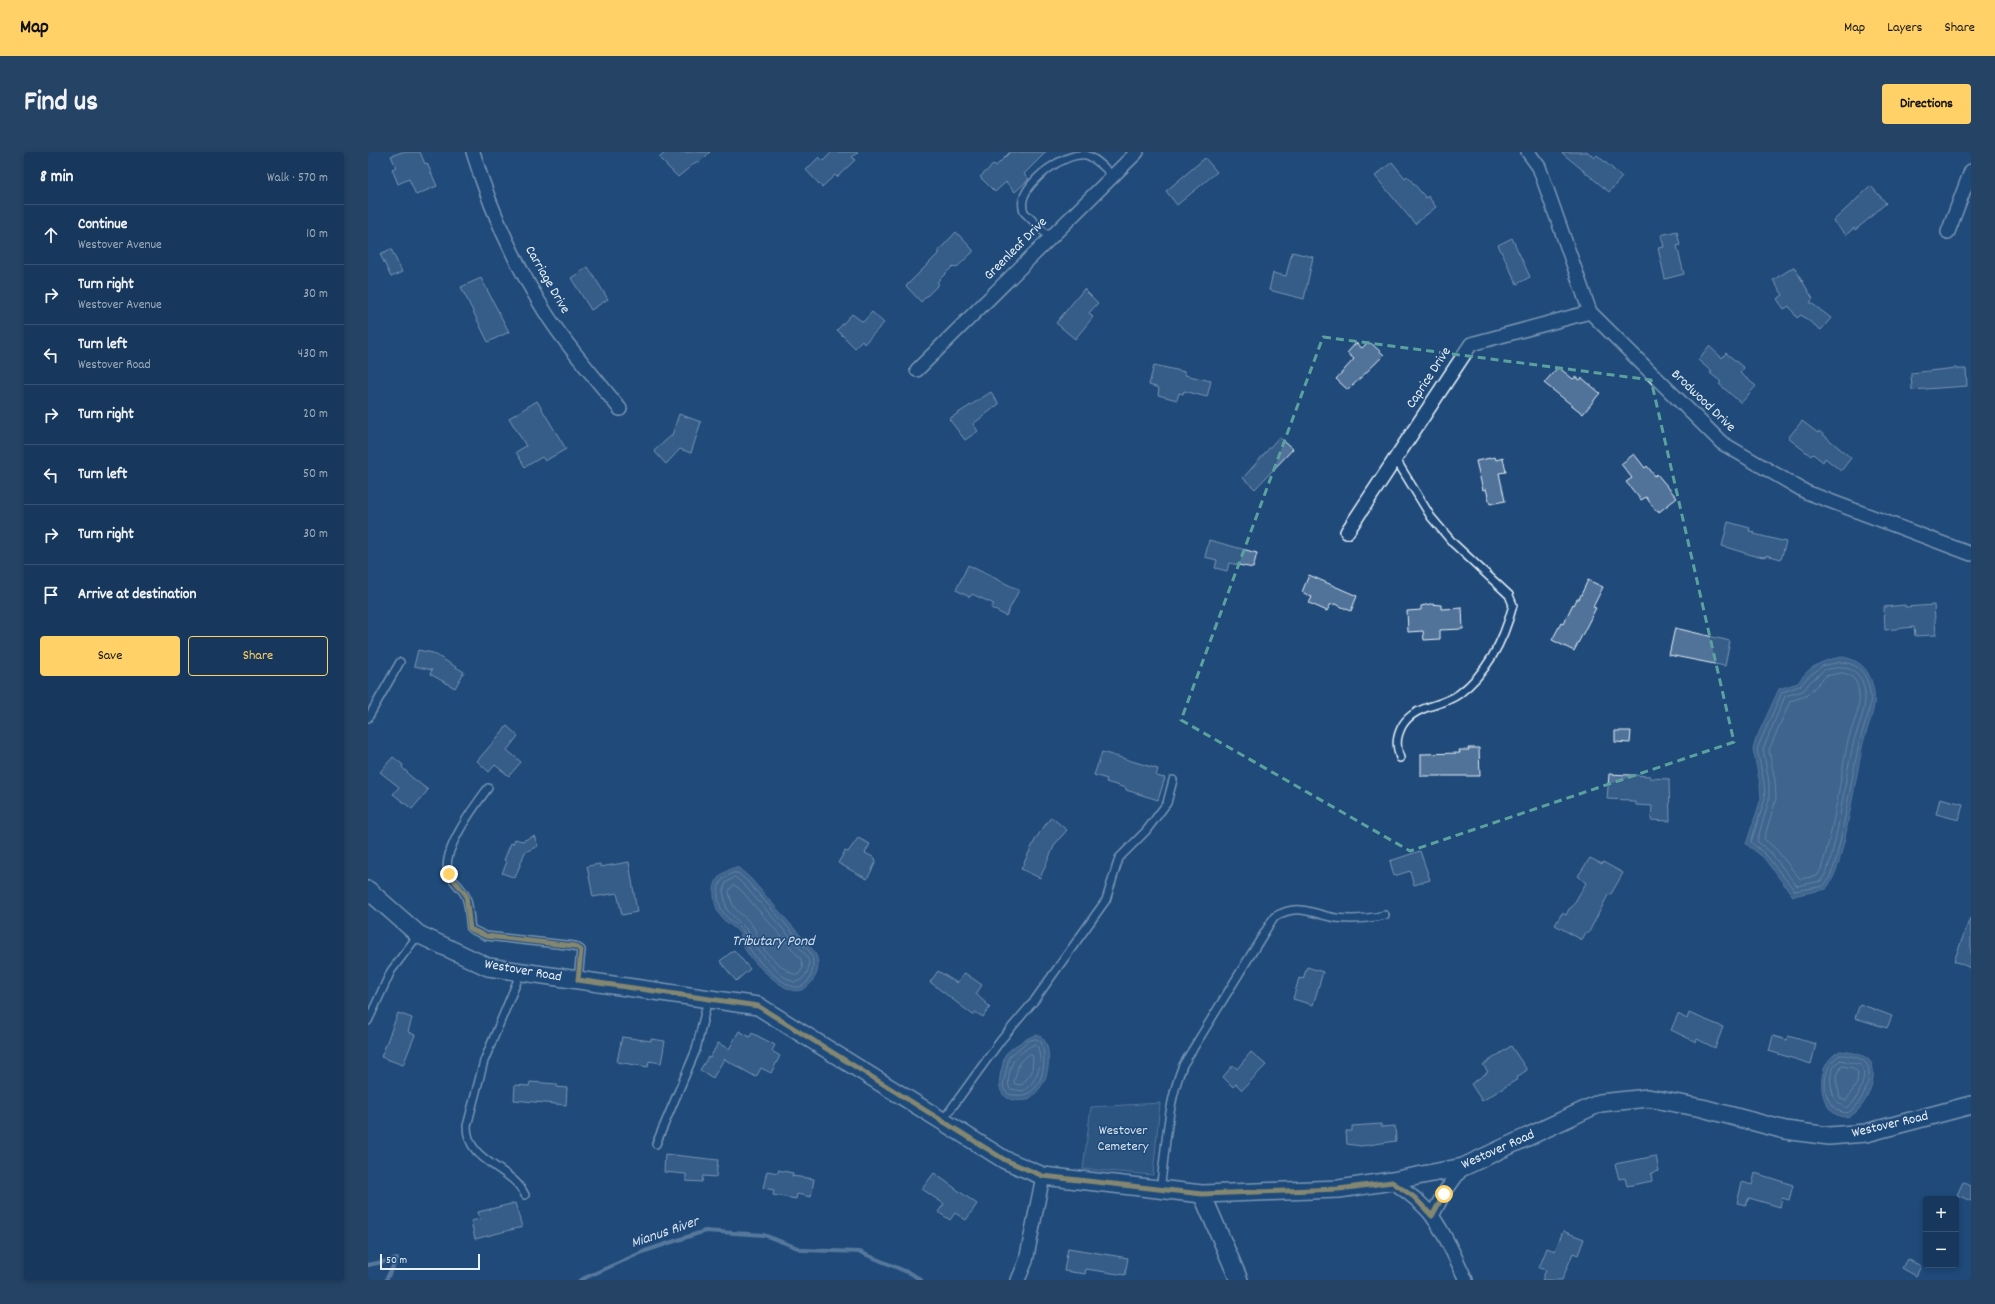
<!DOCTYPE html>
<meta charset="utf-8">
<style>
:root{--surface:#17385c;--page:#244365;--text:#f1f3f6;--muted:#9eacbb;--line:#365272;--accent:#ffd166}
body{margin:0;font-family:Dekko,sans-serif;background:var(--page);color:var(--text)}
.controls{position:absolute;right:12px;bottom:12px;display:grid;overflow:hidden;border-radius:4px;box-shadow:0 2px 6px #0003}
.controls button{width:36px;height:36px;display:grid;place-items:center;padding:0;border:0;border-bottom:1px solid var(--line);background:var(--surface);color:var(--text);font:20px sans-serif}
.scale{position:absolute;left:12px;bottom:10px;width:100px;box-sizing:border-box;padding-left:4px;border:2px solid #e8f1f8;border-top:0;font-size:11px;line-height:14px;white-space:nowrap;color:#e8f1f8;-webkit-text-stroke:3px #1f4a7a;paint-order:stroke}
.stop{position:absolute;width:12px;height:12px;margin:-9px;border:3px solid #ffd166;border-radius:50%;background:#fff}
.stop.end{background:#ffd166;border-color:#fff;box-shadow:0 1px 4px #0008}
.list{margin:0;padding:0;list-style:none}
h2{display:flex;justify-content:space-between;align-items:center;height:52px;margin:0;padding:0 16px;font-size:17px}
h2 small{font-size:13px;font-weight:400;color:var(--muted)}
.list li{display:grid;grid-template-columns:26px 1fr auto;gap:12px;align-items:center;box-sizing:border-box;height:60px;padding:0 16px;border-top:1px solid var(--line)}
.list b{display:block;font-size:15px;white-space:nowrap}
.list p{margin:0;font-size:13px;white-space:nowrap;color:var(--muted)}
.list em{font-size:13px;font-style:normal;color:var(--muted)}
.actions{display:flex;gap:8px;padding:12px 16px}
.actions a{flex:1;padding:9px 0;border:1px solid var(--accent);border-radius:4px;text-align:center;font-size:14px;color:var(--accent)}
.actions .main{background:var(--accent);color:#111}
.icon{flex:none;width:22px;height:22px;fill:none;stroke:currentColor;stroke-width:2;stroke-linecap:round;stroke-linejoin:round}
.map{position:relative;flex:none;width:1603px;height:1128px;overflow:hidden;border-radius:4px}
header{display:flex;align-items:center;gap:24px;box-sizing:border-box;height:56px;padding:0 20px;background:var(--accent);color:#111}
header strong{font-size:19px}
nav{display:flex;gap:22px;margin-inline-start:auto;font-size:14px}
.intro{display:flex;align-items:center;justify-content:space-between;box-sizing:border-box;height:96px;padding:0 24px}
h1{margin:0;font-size:28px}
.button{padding:10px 18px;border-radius:4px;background:var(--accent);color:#111;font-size:14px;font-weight:700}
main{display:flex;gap:24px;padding:0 24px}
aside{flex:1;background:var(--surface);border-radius:4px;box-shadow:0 2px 6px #0003}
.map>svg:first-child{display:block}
.green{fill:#3c628c;stroke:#92aac2}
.water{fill:#6685a7;stroke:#9ab0c7}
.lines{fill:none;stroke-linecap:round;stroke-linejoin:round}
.shore{stroke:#b4c6d8;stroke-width:1}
.stream{stroke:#9ab0c7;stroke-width:4}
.building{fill:#517399;stroke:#e8f1f8}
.service-casing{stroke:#e8f1f8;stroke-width:10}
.minor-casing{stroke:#e8f1f8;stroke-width:16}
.tertiary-casing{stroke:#e8f1f8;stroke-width:20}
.service{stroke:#1f4a7a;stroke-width:7}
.minor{stroke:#1f4a7a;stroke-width:13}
.tertiary{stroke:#1f4a7a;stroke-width:17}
.route{stroke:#ffd166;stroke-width:5}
.marked{fill:none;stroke:#5ba19e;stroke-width:3;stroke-dasharray:8 5;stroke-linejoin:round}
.labels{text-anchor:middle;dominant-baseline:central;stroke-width:3;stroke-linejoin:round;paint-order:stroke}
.street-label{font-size:14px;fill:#e8f1f8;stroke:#1f4a7a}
.park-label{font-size:14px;fill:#d7e3ed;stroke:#1f4a7a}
.water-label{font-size:15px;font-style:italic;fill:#d4e1ec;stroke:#1f4a7a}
</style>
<header>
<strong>Map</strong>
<nav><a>Map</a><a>Layers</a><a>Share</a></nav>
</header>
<div class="intro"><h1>Find us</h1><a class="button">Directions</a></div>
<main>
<aside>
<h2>8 min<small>Walk · 570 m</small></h2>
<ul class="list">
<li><svg class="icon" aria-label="ahead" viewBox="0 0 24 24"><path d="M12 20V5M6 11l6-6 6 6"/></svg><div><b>Continue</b><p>Westover Avenue</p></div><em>10 m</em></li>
<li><svg class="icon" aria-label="right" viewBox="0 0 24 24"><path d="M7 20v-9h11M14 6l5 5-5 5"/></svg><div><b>Turn right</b><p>Westover Avenue</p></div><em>30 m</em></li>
<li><svg class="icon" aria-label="left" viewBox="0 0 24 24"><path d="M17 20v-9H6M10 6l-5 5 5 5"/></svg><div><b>Turn left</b><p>Westover Road</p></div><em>430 m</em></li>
<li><svg class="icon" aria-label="right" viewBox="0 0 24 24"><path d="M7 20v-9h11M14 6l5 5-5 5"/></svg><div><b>Turn right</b></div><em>20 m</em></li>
<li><svg class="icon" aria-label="left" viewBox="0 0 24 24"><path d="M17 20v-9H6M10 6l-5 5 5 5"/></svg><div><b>Turn left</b></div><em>50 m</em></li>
<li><svg class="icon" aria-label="right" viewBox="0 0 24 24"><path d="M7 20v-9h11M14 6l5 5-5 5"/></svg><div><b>Turn right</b></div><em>30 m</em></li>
<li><svg class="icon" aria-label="arrive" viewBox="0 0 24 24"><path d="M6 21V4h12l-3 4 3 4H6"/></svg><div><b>Arrive at destination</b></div></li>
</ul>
<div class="actions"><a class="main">Save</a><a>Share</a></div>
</aside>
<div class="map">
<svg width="1603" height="1128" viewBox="0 0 1603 1128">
<rect width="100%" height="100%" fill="#1f4a7a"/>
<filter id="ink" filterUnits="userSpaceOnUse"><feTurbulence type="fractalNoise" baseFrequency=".025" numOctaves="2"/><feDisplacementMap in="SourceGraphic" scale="8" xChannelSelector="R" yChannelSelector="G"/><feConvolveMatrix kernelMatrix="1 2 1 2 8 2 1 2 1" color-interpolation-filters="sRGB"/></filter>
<g filter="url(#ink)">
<!-- green -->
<path class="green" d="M792,951L785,1023L715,1017L723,955Z"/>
<!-- water -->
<path class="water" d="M1474,505C1494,508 1503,520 1506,540C1509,559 1497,578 1494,596C1488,626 1483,656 1477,686C1472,705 1470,721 1458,737L1425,744L1395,705L1378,692L1393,647L1392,632L1385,597L1388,587L1411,537L1430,531C1441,514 1455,508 1474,505Z
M364,716H371L383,727L445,798C448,803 450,807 450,812C451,825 437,843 423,838C409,833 380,807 375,793C374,790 374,786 373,784C369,776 361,773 355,767C346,758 342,735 351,725C354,721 360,719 364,716Z
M668,883C684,885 682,915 677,927C673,936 667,943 659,948C635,951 628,940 633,919C635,914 635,908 637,903C641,897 661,884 668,883Z
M1472,899C1480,900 1494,901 1501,908C1514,921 1495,965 1477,965C1451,964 1443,913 1472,899Z"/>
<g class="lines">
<!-- shore -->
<path class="shore" d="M1474,510C1492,512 1499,523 1502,540C1505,559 1493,578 1490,596C1484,626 1479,656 1473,685C1469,702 1467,720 1456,734L1427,739L1398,703L1383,690L1397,647L1396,631L1389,597L1414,540L1432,534L1438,527L1454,514Z
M1474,515C1489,517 1496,527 1497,542C1498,559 1489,577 1485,593C1475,635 1472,678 1459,719L1453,729L1429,734L1402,700L1389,689L1401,648V630L1395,597L1417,544L1435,539L1442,530L1456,518Z
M1474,521C1486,522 1490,531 1491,542C1493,559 1482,577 1479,593C1471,634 1466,677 1453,717L1449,724L1432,727L1407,696L1396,687L1408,647L1407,629L1401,598L1422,549L1438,544L1458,524Z
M365,721H370L380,730L442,800C450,814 441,841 423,834C409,828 386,807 379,792C378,789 379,786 377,783C374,774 364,771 358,764C350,756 346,736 355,727C357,724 362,723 365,721Z
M367,725L376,733L438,803C444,813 440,823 431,829L426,830L416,825L405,815L386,793L380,779L359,758L355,739L358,731Z
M366,733L372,737L433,807L435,816L430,823C420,823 392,797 389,787C388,783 388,780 386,776C374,758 365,764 361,739Z
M668,887L673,889C680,909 675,948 646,943C640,943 637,940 635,934L641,905L660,889Z
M668,892C677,907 670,930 655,939L642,937C638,932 642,912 647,907C651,902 662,893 668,892Z
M662,902L665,904L664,920L654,933L647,932L646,930L651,911Z
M1472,903C1479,903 1493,905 1498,911C1508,923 1491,959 1478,961C1451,957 1451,914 1472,903Z
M1473,908L1493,913C1501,923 1489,952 1478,956L1467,948C1462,934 1458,917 1473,908Z
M1474,914L1485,916L1490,920L1489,931L1478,949L1472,946L1468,927Z"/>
<!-- stream -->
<path class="stream" d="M0,1113L29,1107L18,1128
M212,1128L277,1099L337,1079L396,1083L435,1098L492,1100L544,1122L553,1128"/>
</g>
<!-- building -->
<path class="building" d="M34,0H52L57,12L59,11L69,34L48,43L41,27L30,32L24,17L28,15L23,4Z
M298,0H342L332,10H328L310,25L291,6Z
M464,0H490L484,5L487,8L469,25L467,23L454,35L438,18L451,5L455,9Z
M642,0H678L656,22L661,27L647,40L638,30L627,40L612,25L626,12L628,14Z
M1193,0H1220L1226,6L1229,3L1254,25L1241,40Z
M837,6L849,20L809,53L798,39Z
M1024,10L1037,26L1039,24L1058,46L1060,44L1068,55L1047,72L1007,24Z
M1503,34L1518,51L1497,70L1487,78L1486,76L1478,83L1465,69Z
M1309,79L1312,93L1309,94L1316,122L1297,127L1290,96L1296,95L1293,83Z
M588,80L605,98V100L589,115L587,116L585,114L569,130L571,132L553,150L538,134L572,100L570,99Z
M1144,86L1162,125L1149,132L1130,93Z
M23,97L34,120L23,125L12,102Z
M924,100L945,105L936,147L901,138L905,121L918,124Z
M220,115L240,147L223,158L203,126Z
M1426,115L1445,147L1442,150L1463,166L1453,178L1433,163L1429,166L1421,154L1416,157L1409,147L1415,143L1405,128Z
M113,126L141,180L120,190L93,135Z
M716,137L730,151L721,161L725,165L707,187L688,171Z
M504,160L516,171L496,192L494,189L487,196L469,178L484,162L495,170Z
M988,191L994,196L999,191H1003L1016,203L980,238L968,227L986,207L979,201Z
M1341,194L1354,206L1358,201L1376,216L1372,221L1388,234L1373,251L1351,232L1353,230L1342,221L1344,220L1330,208Z
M786,213L817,220V223L843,229L839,245L816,239L815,242L811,241L809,248L790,243L791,236L781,233Z
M1190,215L1205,227L1208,225L1212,228L1214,226L1232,241L1215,262L1176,231Z
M1588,216V217H1598L1599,234L1544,238L1543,221Z
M623,240L631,252L605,272L610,279L597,288L581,267Z
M169,249L198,297L177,309L174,305L157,315L148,300L158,294L141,266Z
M311,262L333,270L323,301L312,297L298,312L286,299L304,283Z
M1434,269L1450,281L1451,279L1483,306L1473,319L1457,306L1455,310L1445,302L1443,304L1420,286Z
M911,285L925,297L887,337L875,326Z
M1266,302L1277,316L1279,314L1287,324L1289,322L1309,346L1291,360L1290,358L1288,359L1278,345L1273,348L1258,330L1264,326L1253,312Z
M1127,305L1128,308L1135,306L1138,320L1131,321L1137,349L1122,352L1118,337L1115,338L1108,309Z
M1360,370L1382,376L1381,379L1387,380L1386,382L1418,390L1413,407L1398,403V405L1387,404L1354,394Z
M841,388L889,401L885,416L861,411L859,419L847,416L849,408L837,405Z
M600,413L651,438L638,464L623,456L626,452L604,442L602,445L588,438Z
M941,423L989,444L983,459L967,452L962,453L959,459L941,451L944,445L934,440Z
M1220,428L1235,435L1225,455L1228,456L1206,499L1184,488L1193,471L1195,472L1205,452L1206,453L1209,447H1211Z
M1062,452L1073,453V457L1094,456L1095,477L1072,478V487L1056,488L1055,479L1040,480L1039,459L1053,458V454Z
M1537,453V455L1566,453L1568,483L1547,484L1546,475L1517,478L1516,455Z
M1307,476L1362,489L1357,514L1301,503Z
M50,498L65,501L96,520L87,536L62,522L64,518L46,514Z
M139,574L150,584L139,598L153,610L141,624L127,613L121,620L109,609Z
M1247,579H1263L1262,591L1247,590Z
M1100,596H1111L1112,624H1053V602L1092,601L1091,598H1101Z
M734,600L790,617L788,624L797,626L790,648L758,638V636L738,630L739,627L726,623Z
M25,605L35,613L34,615L41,622V623L60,638L44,657L25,642L31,635L12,620Z
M1241,622L1282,624V626L1301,627L1302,669L1283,668L1284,654L1268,653V650H1261V648L1239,647Z
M1572,646L1595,652L1591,668L1568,662Z
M683,665L699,678L687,692L672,726L653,717L668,686Z
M166,684L170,694L157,700L147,726L134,721L139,710L136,708L143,691L145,692L147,687L154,689Z
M490,686L502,692L497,701L507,706L508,710L499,727L470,711L477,699L480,700Z
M1052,699L1062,728L1046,733L1042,719L1026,724L1022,709Z
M1222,706L1234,712L1235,710L1255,721L1243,742L1240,743L1220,782L1218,780L1214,788L1187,773L1194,761L1198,763L1201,757L1204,755L1218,731L1210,724Z
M261,710L269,760L254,763L249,741L225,745L219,714L232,712V715Z
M1602,766L1603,767V816L1586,809Z
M366,798L382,817L368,829L352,809Z
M939,815L955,820L945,853L925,847L931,826L935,827Z
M570,819L589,831L597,821L614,833L608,842L622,855L615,865L607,860L605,863L562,830Z
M1492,852L1524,864L1519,876L1487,866Z
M30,861L44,866L40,880L47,883L35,913L13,905Z
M1321,861L1355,875L1347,896L1329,887L1328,890L1303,878L1310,862L1319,867Z
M371,879L382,885L384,881L407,893L404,899L412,904L403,921L393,916L388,925L356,907L345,926L332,918L340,905L342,906L350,891L361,897Z
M1405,884L1419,888L1420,884L1448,892L1443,912L1401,899Z
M254,885L283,889V887L297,889L293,911L281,909L280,915L249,910Z
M1143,894L1159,918L1149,925L1150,927L1114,949L1103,932L1120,920L1115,913Z
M883,900L898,913L874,938L868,932L865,935L855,925L865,913L869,917Z
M162,930L189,932V935L199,936L198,953L146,948L147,933L161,934Z
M1013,972V975L1027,974L1028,989L993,994L979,992L978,979H984V974Z
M297,1002L350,1008L348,1025L335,1024L334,1030L318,1029V1022L296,1020Z
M1288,1004L1291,1019L1283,1021L1284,1029L1259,1034L1257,1026L1251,1027L1247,1012Z
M410,1018L425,1021L424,1024L446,1027L443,1045L429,1042L428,1047L405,1043L406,1038L395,1036L399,1019L410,1021Z
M566,1021L609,1052L598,1068L587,1061L582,1068L570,1060L576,1052L554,1037Z
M1387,1021L1425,1033L1421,1048L1414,1046L1412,1055L1381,1046L1378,1053L1369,1051L1374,1030L1384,1033Z
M1595,1030L1603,1034V1049L1589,1043Z
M147,1051L154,1075L107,1087L103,1069L112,1067L110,1060Z
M1195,1079L1216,1087L1210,1103L1205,1101L1194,1128H1174L1178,1118L1171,1116L1179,1096L1187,1099Z
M700,1096L760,1106L757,1123L718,1117L717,1122L696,1119Z
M1539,1107L1553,1114L1548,1124L1534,1116Z"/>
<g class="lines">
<!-- service casing -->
<g class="service-casing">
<path id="service" d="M682,86L656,60C655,57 654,52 655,48C659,28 697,0 718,3C728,6 738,17 745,24
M1027,306L1063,365L1085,391L1141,443L1145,453C1136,488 1120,520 1091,542C1072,556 1047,552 1034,574C1028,586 1028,593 1032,606
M0,566L32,510
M120,636C108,652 71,701 81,722C85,729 92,735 96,741C102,750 101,767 103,777L118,784L207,794L213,798L210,828
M153,820L116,909L99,974C99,1011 143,1014 157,1043
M0,869L23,819L50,783
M575,968L633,888L666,849L738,748L751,706L778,679L799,651L805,628
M288,992L328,898L340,847
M792,1038C798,996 799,952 815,913L906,765C931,750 943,762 968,766C986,768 1000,767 1017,763"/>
</g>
<!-- minor casing -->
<g class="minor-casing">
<path id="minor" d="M105,0C122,57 147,112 179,163C200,196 228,226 252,257
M1160,0L1171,15L1222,160L1354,291L1438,340L1603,402
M1580,80L1603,19
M549,218L769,0
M979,380L1103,192L1222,160
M1024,1029C1038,1040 1054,1050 1064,1064C1078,1083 1088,1107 1098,1128
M1064,1064L1076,1041L1095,1015
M650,1128L658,1109L675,1024"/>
</g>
<!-- tertiary casing -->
<g class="tertiary-casing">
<path id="tertiary" d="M0,738L50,782L120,815L390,854L637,1008L675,1024L834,1042L971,1037L1024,1029L1095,1015L1232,951L1280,946L1334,956L1417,978L1461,984L1498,981L1603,953
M834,1042L871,1128"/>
</g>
<!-- service -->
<use href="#service" class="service"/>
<!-- minor -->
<use href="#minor" class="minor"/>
<!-- tertiary -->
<use href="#tertiary" class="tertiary"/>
</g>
</g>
<g class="lines" filter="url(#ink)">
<!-- route -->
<path class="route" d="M81,722L98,743L102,777L118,784L207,794L213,798L210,828L390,854L637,1008L675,1024L834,1042L971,1037L1024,1030L1046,1045L1064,1064L1076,1042"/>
</g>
<!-- marked area -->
<path d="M0 0H1603V1128H0ZM955,185L1283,228L1366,590L1042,699L813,568Z" fill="#1f4a7a" fill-opacity=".55" fill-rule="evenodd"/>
<path class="marked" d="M955,185L1283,228L1366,590L1042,699L813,568Z"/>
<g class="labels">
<!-- street labels -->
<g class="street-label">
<text transform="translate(648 97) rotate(-45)">Greenleaf Drive</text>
<text transform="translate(179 128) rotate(60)">Carriage Drive</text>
<text transform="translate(1061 226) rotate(-57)">Caprice Drive</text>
<text transform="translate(1335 249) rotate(44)">Brodwood Drive</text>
<text transform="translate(155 819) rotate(10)">Westover Road</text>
<text transform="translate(1522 973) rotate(-13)">Westover Road</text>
<text transform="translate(1130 998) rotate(-24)">Westover Road</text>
</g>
<!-- park labels -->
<g class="park-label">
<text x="755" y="979">Westover<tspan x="755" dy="16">Cemetery</tspan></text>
</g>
<!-- water labels -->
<g class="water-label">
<text x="405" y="790">Tributary Pond</text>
<text transform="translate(297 1081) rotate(-19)">Mianus River</text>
</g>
</g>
</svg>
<div class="controls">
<button>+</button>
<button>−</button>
</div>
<div class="scale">50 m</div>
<div class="stop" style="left:1076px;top:1042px"></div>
<div class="stop end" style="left:81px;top:722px"></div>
</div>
</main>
